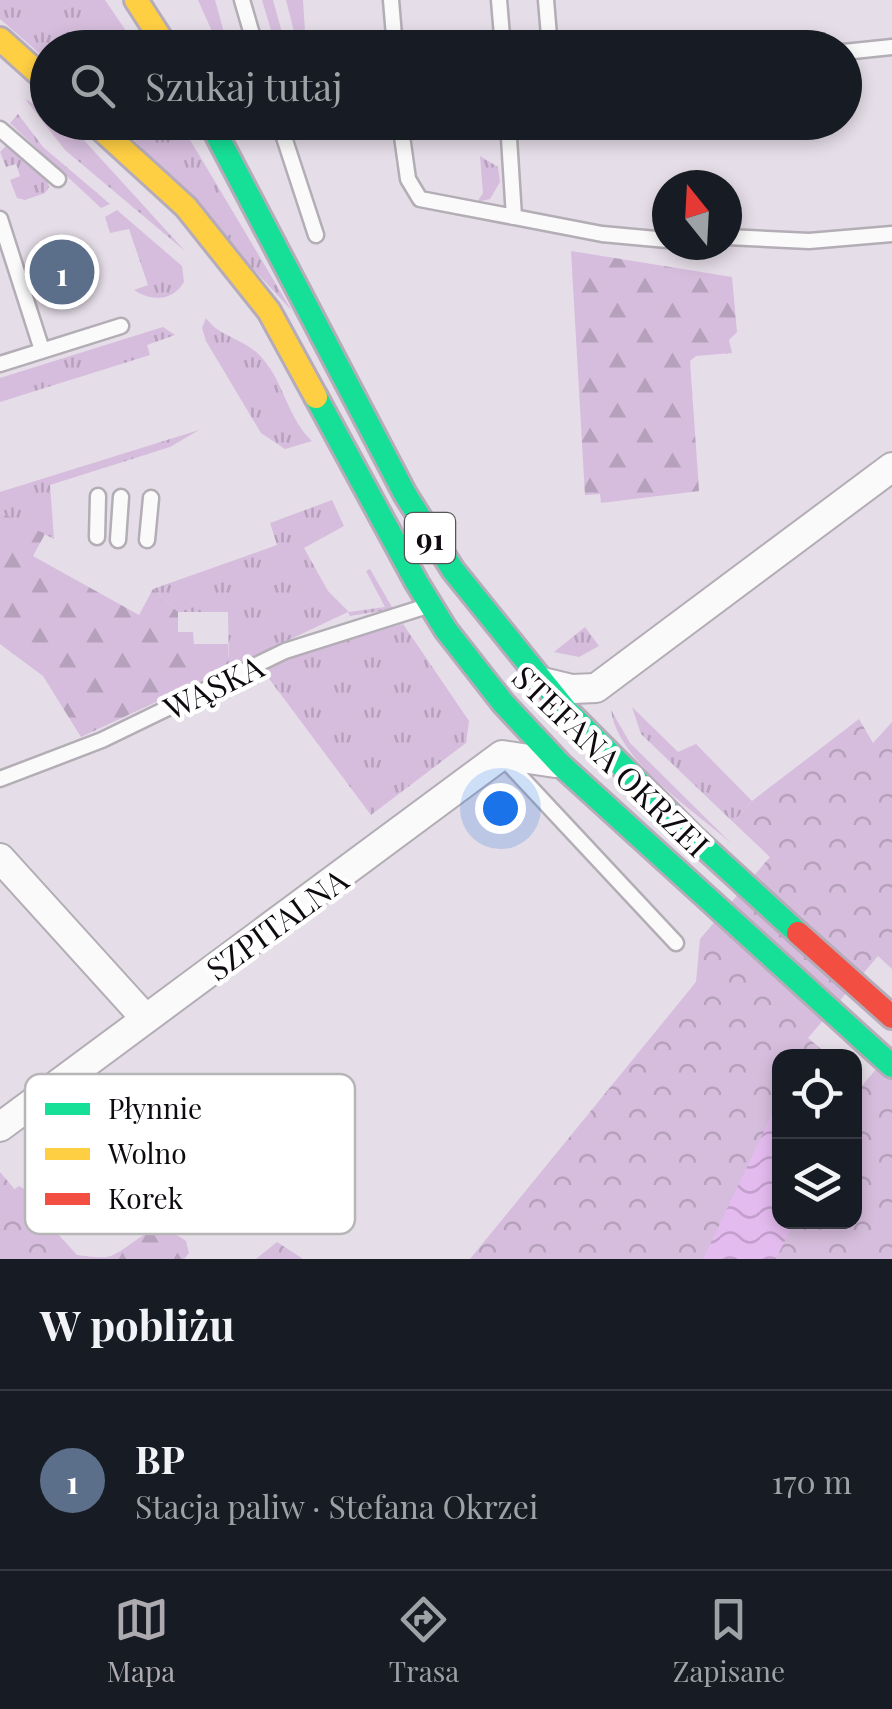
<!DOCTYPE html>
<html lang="pl">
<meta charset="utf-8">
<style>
:root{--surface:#171b24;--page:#242831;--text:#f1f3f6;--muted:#9ea1a6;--line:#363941;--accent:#adabb0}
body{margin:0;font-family:"Playfair Display",serif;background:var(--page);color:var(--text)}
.controls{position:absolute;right:30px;bottom:30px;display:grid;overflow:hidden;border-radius:20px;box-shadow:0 5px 15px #0003}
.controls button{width:90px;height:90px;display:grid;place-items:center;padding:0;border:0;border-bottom:2px solid var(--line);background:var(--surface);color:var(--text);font:50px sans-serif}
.compass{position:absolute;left:652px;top:170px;width:90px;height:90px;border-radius:50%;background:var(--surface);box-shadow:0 5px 15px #0003;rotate:342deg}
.you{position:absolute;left:500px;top:808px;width:35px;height:35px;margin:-25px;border:8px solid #fff;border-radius:50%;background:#1a73e8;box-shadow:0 0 0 15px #1a73e833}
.badge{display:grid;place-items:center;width:65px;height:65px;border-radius:50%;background:var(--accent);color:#fff;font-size:32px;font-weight:700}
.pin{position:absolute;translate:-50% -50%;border:5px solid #fff;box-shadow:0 2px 10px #0006}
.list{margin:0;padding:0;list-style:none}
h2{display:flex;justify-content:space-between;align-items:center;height:130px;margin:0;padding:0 40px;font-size:42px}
h2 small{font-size:32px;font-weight:400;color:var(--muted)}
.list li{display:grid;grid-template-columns:65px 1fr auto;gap:30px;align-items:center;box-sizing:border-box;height:180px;padding:0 40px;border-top:2px solid var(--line)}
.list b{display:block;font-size:38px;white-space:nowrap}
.list p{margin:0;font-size:32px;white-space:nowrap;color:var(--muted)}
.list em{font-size:32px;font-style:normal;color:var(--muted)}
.icon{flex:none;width:55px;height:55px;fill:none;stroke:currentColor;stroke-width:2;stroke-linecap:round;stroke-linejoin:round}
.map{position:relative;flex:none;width:892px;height:1259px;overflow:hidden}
.search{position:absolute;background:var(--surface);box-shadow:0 5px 15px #0003;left:30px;right:30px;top:30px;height:110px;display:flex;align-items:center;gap:25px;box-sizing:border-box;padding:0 35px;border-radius:55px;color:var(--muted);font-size:38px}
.sheet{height:310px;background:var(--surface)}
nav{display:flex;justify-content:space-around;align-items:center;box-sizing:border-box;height:140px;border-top:2px solid var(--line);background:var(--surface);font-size:28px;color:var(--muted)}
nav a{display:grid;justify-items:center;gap:5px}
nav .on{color:var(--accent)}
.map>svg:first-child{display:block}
.grass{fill:url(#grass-tufts)}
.forest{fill:url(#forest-firs)}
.park{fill:url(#park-crowns);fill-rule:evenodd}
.water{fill:url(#water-waves)}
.pier{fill:#e5dde7}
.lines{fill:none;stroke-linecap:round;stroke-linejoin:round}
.lane-casing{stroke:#b3adb5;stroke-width:19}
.street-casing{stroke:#b3adb5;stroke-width:32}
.fast-casing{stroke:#b6acb9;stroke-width:28}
.slow-casing{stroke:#b6acb9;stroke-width:28}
.jam-casing{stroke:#b6acb9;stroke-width:28}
.lane{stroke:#fbfafb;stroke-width:14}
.street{stroke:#fbfafb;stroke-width:28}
.fast{stroke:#16e098;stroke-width:22}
.slow{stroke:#ffcf43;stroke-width:22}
.jam{stroke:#f24e42;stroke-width:22}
.labels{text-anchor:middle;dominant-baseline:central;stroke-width:9;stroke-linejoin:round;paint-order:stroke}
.shield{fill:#fff;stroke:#565457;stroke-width:2.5}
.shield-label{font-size:30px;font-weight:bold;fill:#0e0a0f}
.street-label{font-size:32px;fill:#0e0a0f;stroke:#fff}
.key{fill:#fff;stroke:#b7b6b7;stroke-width:2.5}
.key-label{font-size:28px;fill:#0e0a0f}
</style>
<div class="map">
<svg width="892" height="1259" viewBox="0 0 892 1259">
<defs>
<pattern id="grass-tufts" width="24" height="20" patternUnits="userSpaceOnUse" patternTransform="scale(2.5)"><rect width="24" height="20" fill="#d6bddd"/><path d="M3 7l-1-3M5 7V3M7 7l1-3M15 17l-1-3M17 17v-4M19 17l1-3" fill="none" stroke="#b6a1bc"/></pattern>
<pattern id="forest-firs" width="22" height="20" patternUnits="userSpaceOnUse" patternTransform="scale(2.5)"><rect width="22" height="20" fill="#d6bddd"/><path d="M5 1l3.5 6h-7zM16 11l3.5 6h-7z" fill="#b6a1bc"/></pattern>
<pattern id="park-crowns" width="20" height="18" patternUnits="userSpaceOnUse" patternTransform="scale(2.5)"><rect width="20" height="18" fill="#d6bddd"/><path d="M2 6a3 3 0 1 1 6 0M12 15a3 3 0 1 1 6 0" fill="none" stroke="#b6a1bc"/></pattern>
<pattern id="water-waves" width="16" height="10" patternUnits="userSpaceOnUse" patternTransform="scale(2.5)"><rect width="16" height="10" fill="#e4bbef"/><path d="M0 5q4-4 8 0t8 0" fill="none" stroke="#c29fcc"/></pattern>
</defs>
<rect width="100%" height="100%" fill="#e5dde7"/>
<!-- grass -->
<path class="grass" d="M0,0H105L137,47L48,48L47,60L0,19Z
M198,0H215L228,47H219Z
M262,0H273L286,47H276Z
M286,0H303L306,47H298Z
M25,99L47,111L48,122L71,126L185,251L65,150Z
M18,114L43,147L110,204L101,208L10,123Z
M119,123H180L292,311Z
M8,144L46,177L49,187L45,193L25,200L17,198L10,180L20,176L16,164L6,167L0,152Z
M480,156L498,167L500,182L490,199L477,202L483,193Z
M117,210L182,266L184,282C173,301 152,302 134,290L148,285L129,229L110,233L105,217Z
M206,318C220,338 247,339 263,359C284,383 288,419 312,441L285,449L261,433L206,341L202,328Z
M163,327L175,335L147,345L150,355L0,402V378Z
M199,430L170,447L50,485L54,539L0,512V492Z
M332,500L344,526L304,548L328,591L349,612L385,607L366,571L370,569L393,609L350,616L348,612L229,668L228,612H178L153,589L277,545L270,523Z
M403,624L469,721L466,743L371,815L264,672L295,655Z
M585,627L599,646L579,657L554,652Z
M632,707L678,752L696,744L752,801L733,822L641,734Z
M611,710L630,743L731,843C694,811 617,760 611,710Z"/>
<!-- forest -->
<path class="forest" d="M571,251L732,277L737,332L729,340L732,353L696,356L690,361L699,491L601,503L600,494L585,495Z
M0,512L45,534L33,556L139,615L153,589L178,612V632H193L194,644H228L229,668L81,737L43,676L0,644Z
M19,1186L47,1202L56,1232L77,1255C87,1256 103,1259 111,1256C141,1243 149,1215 186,1241L189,1253L184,1259H30L0,1200Z"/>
<!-- park -->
<path class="park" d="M859,719L873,743L892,722V1259H470L696,982L700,939L770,857L733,822L752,801ZM780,1056H854V1222H780Z
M0,1172L65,1249L73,1259H0Z
M277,1242L303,1259H256Z"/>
<!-- water -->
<path class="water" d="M779,1100L780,1222H794L776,1259H703Z"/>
<!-- pier -->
<path class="pier" d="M878,956L892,969V1050L861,1087L855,1080L854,1056H829L808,1038Z"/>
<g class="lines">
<!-- lane casing -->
<g class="lane-casing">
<path id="lane" d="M242,0L256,48
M391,0L395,48
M499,0L503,48
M546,0L550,48
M844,52L892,47
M279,122L316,235
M400,122L408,179L420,199L514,217
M508,122L514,217L602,234L667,240
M0,129L58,179
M0,219L42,350
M727,237L809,241L892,234
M0,364L121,326
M97,537L98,496
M118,540L121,497
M147,540L151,498
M505,760L676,943
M0,779L102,740L285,651L424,607"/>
</g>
<!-- street casing -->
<g class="street-casing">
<path id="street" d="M543,682L572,689L596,688L892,467
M0,858L146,1019
M0,1127L502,755L555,763"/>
</g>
<!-- fast casing -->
<g class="fast-casing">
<path id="fast" d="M210,122L405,494L453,570L565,709L692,836L798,933
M316,397L417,583L446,630L503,703L561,765L892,1066"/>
</g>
<!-- slow casing -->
<g class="slow-casing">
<path id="slow" d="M136,0L167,48
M0,39L48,82
M93,122L186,207L269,311L316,397"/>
</g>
<!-- jam casing -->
<g class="jam-casing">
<path id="jam" d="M798,933L892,1017"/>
</g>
<!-- lane -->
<use href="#lane" class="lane"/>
<!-- street -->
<use href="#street" class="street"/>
<!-- fast -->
<use href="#fast" class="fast"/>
<!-- slow -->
<use href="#slow" class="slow"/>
<!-- jam -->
<use href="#jam" class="jam"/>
</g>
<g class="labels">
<!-- shield labels -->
<rect class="shield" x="405" y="513" width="50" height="50" rx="8"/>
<g class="shield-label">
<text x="430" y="538">91</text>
</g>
<!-- street labels -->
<g class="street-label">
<text transform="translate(213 686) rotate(-26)">WĄSKA</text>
<text transform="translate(612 760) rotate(44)">STEFANA OKRZEI</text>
<text transform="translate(276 923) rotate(-36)">SZPITALNA</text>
</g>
</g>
<!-- legend -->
<rect x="25" y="1074" width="330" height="160" rx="15" class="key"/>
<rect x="45" y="1103" width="45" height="12" fill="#16e098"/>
<rect x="45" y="1148" width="45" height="12" fill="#ffcf43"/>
<rect x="45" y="1193" width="45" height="12" fill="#f24e42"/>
<g class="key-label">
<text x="108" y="1119">Płynnie</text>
<text x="108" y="1164">Wolno</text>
<text x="108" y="1209">Korek</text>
</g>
</svg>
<div class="controls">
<button><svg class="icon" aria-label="locate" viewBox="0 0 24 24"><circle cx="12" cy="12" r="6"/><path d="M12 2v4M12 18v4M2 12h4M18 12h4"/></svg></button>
<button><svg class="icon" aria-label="layers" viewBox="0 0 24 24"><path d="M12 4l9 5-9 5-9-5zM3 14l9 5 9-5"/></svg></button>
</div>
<svg class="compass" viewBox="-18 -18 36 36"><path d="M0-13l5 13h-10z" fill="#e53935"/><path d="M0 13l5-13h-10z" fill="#9ea1a6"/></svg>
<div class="you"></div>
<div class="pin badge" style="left:62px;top:272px;background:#5c6f8a">1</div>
<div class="search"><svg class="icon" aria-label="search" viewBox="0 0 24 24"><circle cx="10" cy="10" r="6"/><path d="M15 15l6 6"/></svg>Szukaj tutaj</div>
</div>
<section class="sheet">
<h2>W pobliżu<small></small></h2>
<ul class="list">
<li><span class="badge" style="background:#5c6f8a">1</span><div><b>BP</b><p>Stacja paliw · Stefana Okrzei</p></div><em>170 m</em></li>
</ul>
</section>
<nav>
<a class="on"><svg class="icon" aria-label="map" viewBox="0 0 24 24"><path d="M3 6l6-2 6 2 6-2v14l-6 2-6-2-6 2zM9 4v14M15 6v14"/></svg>Mapa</a>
<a><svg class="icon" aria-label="directions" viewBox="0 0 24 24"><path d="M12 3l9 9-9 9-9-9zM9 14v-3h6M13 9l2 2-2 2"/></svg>Trasa</a>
<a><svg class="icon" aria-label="saved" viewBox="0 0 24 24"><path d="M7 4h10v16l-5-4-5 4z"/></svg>Zapisane</a>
</nav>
